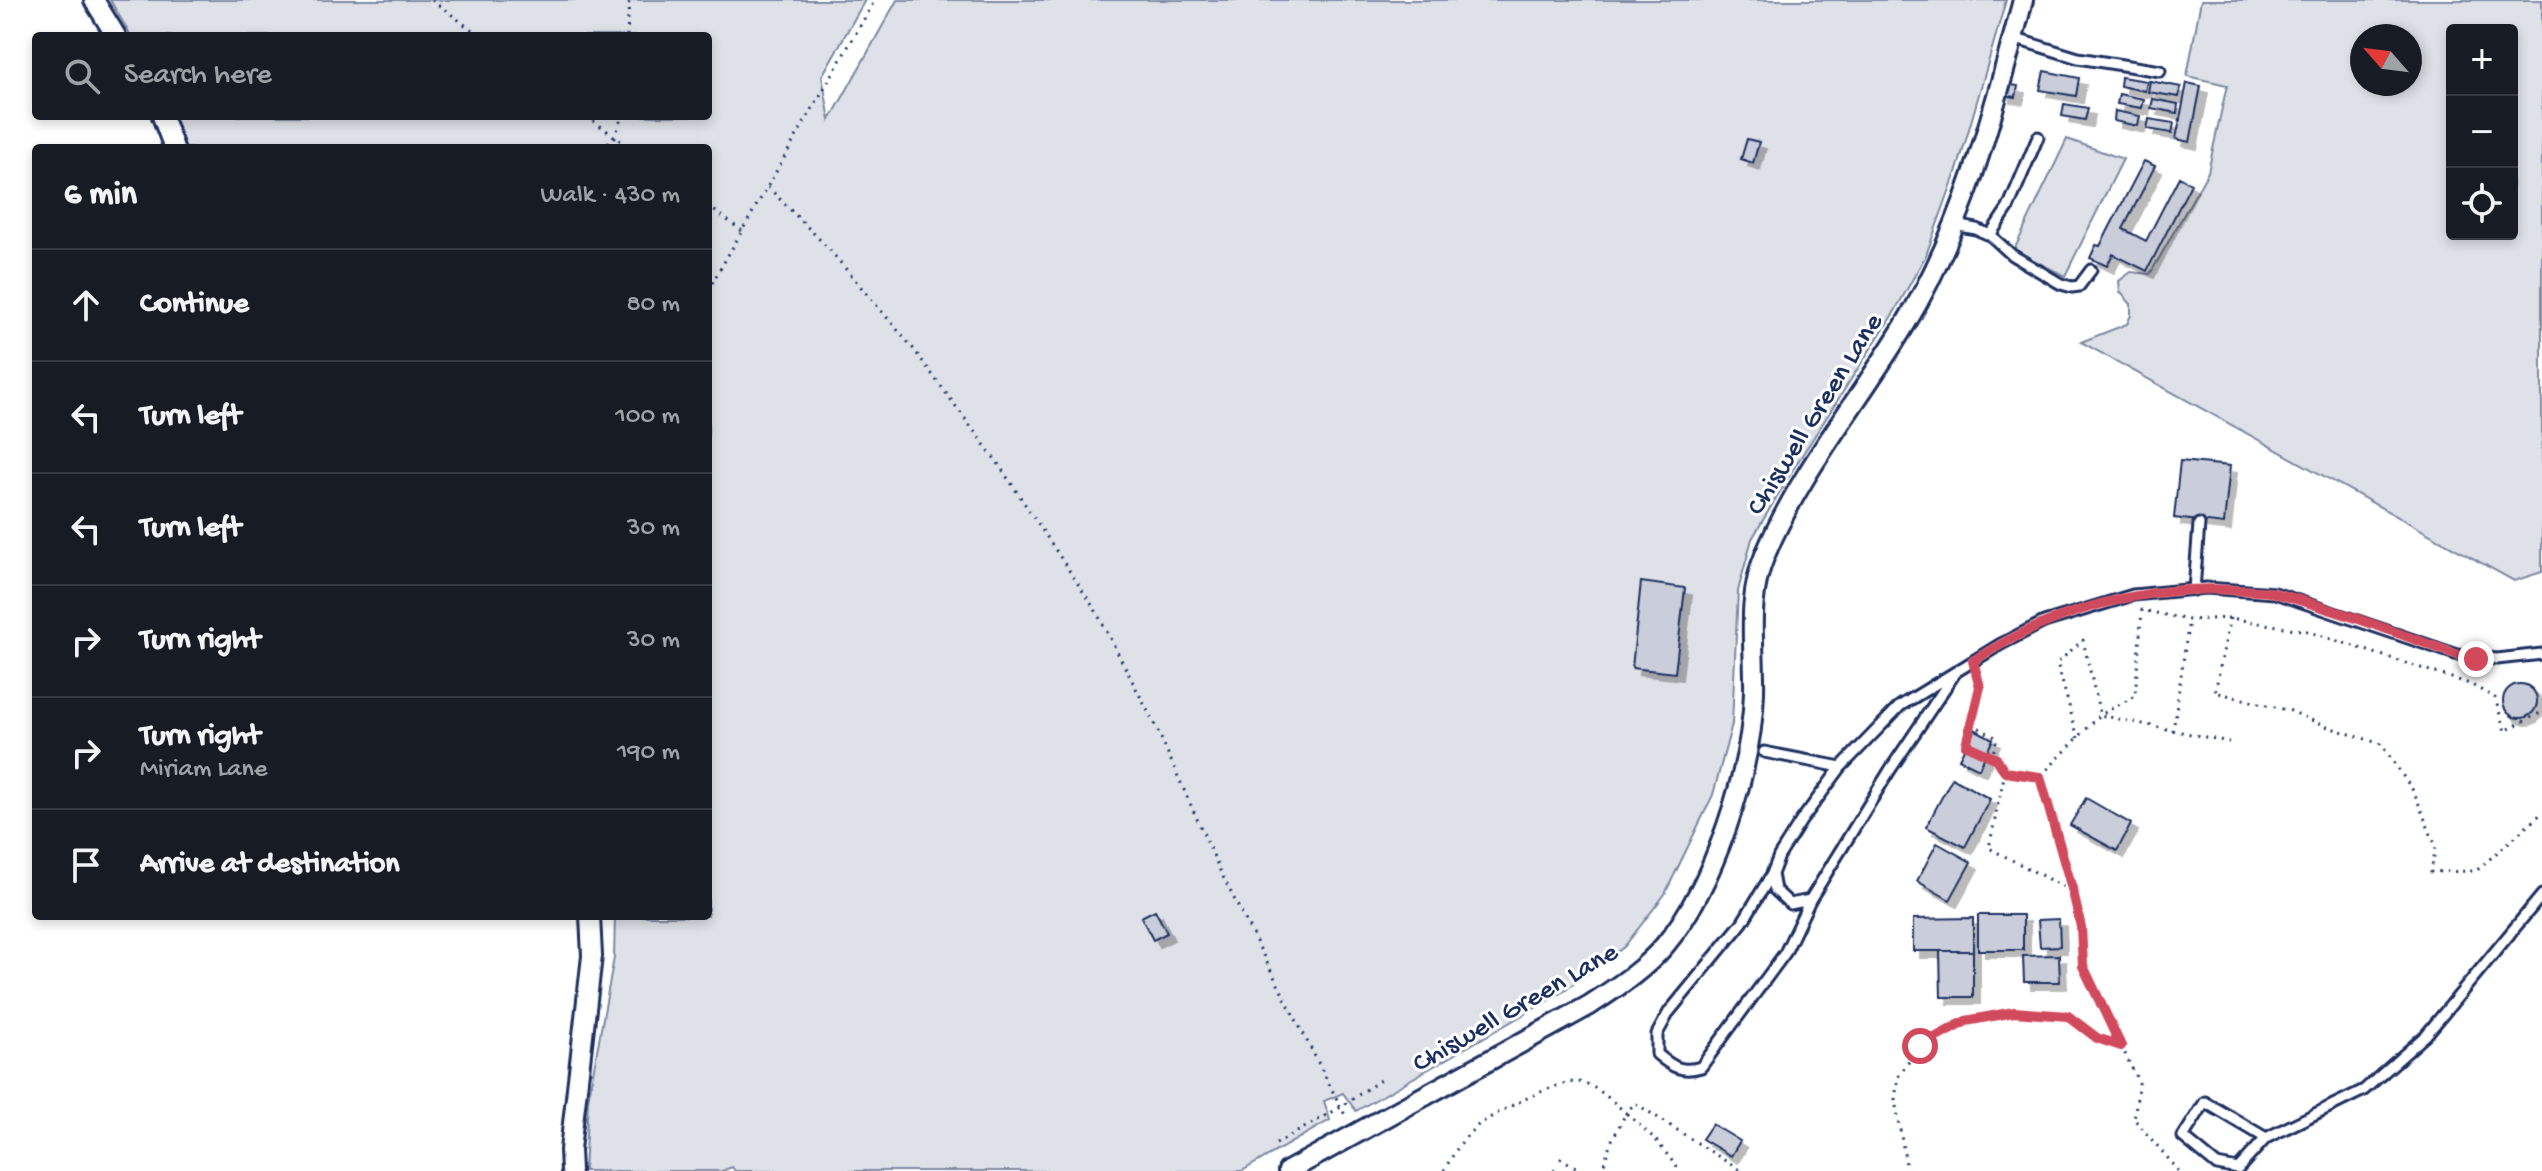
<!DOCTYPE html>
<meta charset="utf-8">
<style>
:root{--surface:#171b24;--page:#20242c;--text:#f1f3f6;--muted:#9ea1a6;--line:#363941}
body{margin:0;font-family:"Gochi Hand",sans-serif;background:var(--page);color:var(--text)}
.controls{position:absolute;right:24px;top:24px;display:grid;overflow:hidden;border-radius:8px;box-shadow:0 4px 12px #0003}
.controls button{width:72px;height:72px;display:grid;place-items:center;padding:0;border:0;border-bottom:2px solid var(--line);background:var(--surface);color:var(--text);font:40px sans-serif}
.compass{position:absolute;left:2350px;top:24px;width:72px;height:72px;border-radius:50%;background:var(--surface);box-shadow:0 4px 12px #0003;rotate:298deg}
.stop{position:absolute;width:24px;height:24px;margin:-18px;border:6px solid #d1495b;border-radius:50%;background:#fff}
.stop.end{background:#d1495b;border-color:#fff;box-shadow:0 2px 8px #0008}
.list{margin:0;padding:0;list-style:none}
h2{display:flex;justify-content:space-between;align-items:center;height:104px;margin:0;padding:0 32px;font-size:34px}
h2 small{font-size:26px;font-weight:400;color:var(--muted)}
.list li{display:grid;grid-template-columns:52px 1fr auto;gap:24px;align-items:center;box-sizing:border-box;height:112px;padding:0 32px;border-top:2px solid var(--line)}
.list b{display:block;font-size:30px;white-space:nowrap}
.list p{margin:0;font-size:26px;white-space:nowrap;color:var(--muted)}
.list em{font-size:26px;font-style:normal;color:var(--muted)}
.icon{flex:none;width:44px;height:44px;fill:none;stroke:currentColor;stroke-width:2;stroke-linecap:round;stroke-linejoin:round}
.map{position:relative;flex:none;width:2542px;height:1171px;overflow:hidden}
.search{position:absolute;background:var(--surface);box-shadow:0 4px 12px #0003;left:32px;top:32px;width:680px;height:88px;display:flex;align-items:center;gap:20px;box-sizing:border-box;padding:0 28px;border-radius:8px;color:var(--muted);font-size:30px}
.panel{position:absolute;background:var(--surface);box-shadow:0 4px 12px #0003;left:32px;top:144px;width:680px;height:776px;border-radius:8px}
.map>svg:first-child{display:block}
.green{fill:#dee1e7;stroke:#7c88a2;stroke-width:2;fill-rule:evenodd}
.building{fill:#caceda;stroke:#1b2f5e;stroke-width:2;filter:url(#shadow)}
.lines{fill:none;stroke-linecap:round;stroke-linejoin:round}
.lane-casing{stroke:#1b2f5e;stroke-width:15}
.street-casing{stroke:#1b2f5e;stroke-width:24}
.path{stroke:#1b2f5e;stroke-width:3;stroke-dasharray:2 6;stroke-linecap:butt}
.lane{stroke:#fff;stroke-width:9}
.street{stroke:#fff;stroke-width:18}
.route{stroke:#d1495b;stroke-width:10}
.labels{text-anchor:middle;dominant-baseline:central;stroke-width:6;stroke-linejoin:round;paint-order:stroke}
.street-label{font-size:28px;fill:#1b2f5e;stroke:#fff}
</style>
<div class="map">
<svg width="2542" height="1171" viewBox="0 0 2542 1171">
<defs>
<filter id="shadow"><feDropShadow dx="7" dy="7" stdDeviation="0" flood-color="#0004"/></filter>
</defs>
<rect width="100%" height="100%" fill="#fff"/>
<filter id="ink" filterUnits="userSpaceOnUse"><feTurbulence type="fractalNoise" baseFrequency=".0125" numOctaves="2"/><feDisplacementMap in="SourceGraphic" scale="16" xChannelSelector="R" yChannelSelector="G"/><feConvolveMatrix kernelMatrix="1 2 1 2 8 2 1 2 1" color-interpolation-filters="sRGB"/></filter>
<g filter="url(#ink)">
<!-- green -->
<path class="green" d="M110,0H865L822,76L830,120L897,0H2006L1959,164L1926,255L1895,311L1792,471L1752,539L1738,591L1732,724L1713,795L1665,894L1624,947L1561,993L1356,1111L1343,1093L1324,1101L1330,1120L1242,1171H735L732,1167L722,1171H584L588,1100L614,958L615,916H708V148H183L171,116H708V36H131Z
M2201,0H2542V572L2514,581L2081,342L2127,324L2131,315V304L2120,292L2119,281L2131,272L2150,274L2208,172L2227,85L2187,76ZM2452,30H2512V234H2452ZM2362,36H2410V84H2362Z
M2067,139L2123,159L2065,276L2014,250Z"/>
<!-- building -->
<path class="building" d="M2044,71L2079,78L2076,96L2040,90Z
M2121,77L2147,81L2145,91L2120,86Z
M2150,81L2181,87L2179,97L2148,92Z
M2187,83L2201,86L2190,142L2176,139Z
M2005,84L2018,86L2016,97L2003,95Z
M2119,94L2144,99L2142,108L2117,104Z
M2153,99L2178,104L2177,113L2151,108Z
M2064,104L2088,108L2085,120L2062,116Z
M2115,111L2140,116L2138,126L2114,121Z
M2149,119L2174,123L2172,133L2147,129Z
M1747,139L1759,142L1753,163L1741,159Z
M2144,161L2155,166L2123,229L2146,241L2179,177L2191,184L2147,271L2113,254L2107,266L2090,258L2096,245L2100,246Z
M2180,461L2230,466L2224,524L2174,518Z
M1641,582L1685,588L1675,673L1632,668Z
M2503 701a17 17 0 1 1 34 0a17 17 0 1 1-34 0Z
M1974,729L1993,739L1979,769L1959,759Z
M1952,778L1990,799L1965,847L1926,827Z
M2086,798L2131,824L2117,851L2070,825Z
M1937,843L1971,862L1950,900L1917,881Z
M1155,910L1167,933L1153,940L1141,917Z
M1978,915H2023V950H1978Z
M1973,918V951H1913V919Z
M2059,919L2060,946L2040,947L2038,920Z
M1940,951H1973V997H1941Z
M2059,955L2060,982H2024L2023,956Z
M1712,1124L1740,1141L1731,1156L1702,1139Z"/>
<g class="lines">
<!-- lane casing -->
<g class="lane-casing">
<path id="lane" d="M2013,38L2078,58L2160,71
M1954,225L1976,229L1990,235L2012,255L2061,284L2072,287L2079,286L2091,270
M1990,235L2008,208L2038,137
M2194,590L2199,524
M1955,673L1890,770L1810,900L1790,904L1775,890L1772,874L1779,856L1801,821L1841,767L1900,706L2001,644L2044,622L2133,595L2206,588L2275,593L2458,655L2497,659L2542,654
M1764,752L1841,767
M1772,874L1742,923L1669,1012L1657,1034V1054C1672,1067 1682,1073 1701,1067L1785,953L1810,900
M2266,1138L2205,1102L2183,1137L2217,1165L2238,1169L2266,1138L2364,1090L2426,1035L2542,895"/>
</g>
<!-- street casing -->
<g class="street-casing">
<path id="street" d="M94,0L116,36
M162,116L174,148
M571,1171L570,1150L592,956L590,916
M1288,1171L1590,1005C1617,987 1644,970 1665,945C1714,886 1752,769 1754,692C1755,645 1746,600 1765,555C1800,471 1860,400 1906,323C1965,225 1994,110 2023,0"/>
</g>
<!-- path -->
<path class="path" d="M432,0L480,36
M627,36L629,0
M587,116L630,148
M602,148L615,137L622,116
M768,187L828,248L912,347L997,462L1096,611L1156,727L1222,875L1347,1119
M708,206L742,231
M708,290L875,0
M2230,618L2215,692L2291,711L2322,725L2381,744L2414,792L2436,847L2431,872L2476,871L2542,813
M1977,676L1980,687L1966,745L1997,759L2005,772L1989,848L2073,892
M1972,724L1997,738L1992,757
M2173,731L2189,620
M2078,738L2057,663L2083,640L2100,715L2229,742
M2005,772L2040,777
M1276,1144L1341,1107L1383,1078
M1560,1158L1583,1171
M1553,1170L1555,1171
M1444,1171C1453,1154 1462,1139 1477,1126C1495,1113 1559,1079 1579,1082C1598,1086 1613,1102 1626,1113L1635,1103L1741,1171
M1602,1171L1610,1144L1626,1113L1655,1139L1680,1171
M1907,1171L1895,1100L1898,1077L1920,1046L1966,1021L2014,1012L2068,1016L2097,1038L2121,1046
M2179,1171L2134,1119L2139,1083L2083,966L2081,927L2073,892L2040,777L2100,715L2135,696L2142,610L2189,620L2230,618L2307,631L2470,684L2495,698L2505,731L2542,712"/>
<!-- lane -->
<use href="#lane" class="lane"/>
<!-- street -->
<use href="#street" class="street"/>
</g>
</g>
<g class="lines" filter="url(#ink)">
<!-- route -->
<path class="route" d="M1920,1046L1966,1021L2014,1012L2068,1016L2097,1038L2121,1046L2083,966L2081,927L2073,892L2040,777L2005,772L1997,759L1966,745L1980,687L1973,661C2051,611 2142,584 2235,590C2249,591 2264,590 2278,594C2339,610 2399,634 2458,655L2476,659"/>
</g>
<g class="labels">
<!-- street labels -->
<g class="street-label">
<text transform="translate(1816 415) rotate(-58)">Chiswell Green Lane</text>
<text transform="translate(1516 1009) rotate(-30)">Chiswell Green Lane</text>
</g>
</g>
</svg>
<div class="controls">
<button>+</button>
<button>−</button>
<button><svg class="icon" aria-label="locate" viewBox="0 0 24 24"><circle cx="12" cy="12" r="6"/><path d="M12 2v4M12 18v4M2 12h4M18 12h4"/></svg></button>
</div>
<svg class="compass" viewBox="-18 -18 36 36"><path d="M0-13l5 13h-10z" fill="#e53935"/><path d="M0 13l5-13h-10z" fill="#9ea1a6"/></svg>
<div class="stop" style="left:1920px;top:1046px"></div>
<div class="stop end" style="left:2476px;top:659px"></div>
<div class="search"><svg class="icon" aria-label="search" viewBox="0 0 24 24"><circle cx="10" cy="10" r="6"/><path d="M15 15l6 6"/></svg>Search here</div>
<section class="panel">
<h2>6 min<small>Walk · 430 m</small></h2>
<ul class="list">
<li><svg class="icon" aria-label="ahead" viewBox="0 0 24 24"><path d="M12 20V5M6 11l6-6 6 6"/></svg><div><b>Continue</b></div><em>80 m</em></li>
<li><svg class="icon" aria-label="left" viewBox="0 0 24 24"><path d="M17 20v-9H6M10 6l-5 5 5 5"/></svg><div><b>Turn left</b></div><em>100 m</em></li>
<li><svg class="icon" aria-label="left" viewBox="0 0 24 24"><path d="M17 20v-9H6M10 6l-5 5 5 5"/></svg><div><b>Turn left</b></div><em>30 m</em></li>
<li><svg class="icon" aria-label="right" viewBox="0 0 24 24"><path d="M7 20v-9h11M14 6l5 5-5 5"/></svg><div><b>Turn right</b></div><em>30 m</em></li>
<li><svg class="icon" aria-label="right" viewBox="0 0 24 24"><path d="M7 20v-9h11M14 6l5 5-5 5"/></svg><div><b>Turn right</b><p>Miriam Lane</p></div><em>190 m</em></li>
<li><svg class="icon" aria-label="arrive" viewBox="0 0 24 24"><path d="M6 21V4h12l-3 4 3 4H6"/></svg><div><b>Arrive at destination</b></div></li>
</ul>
</section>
</div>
